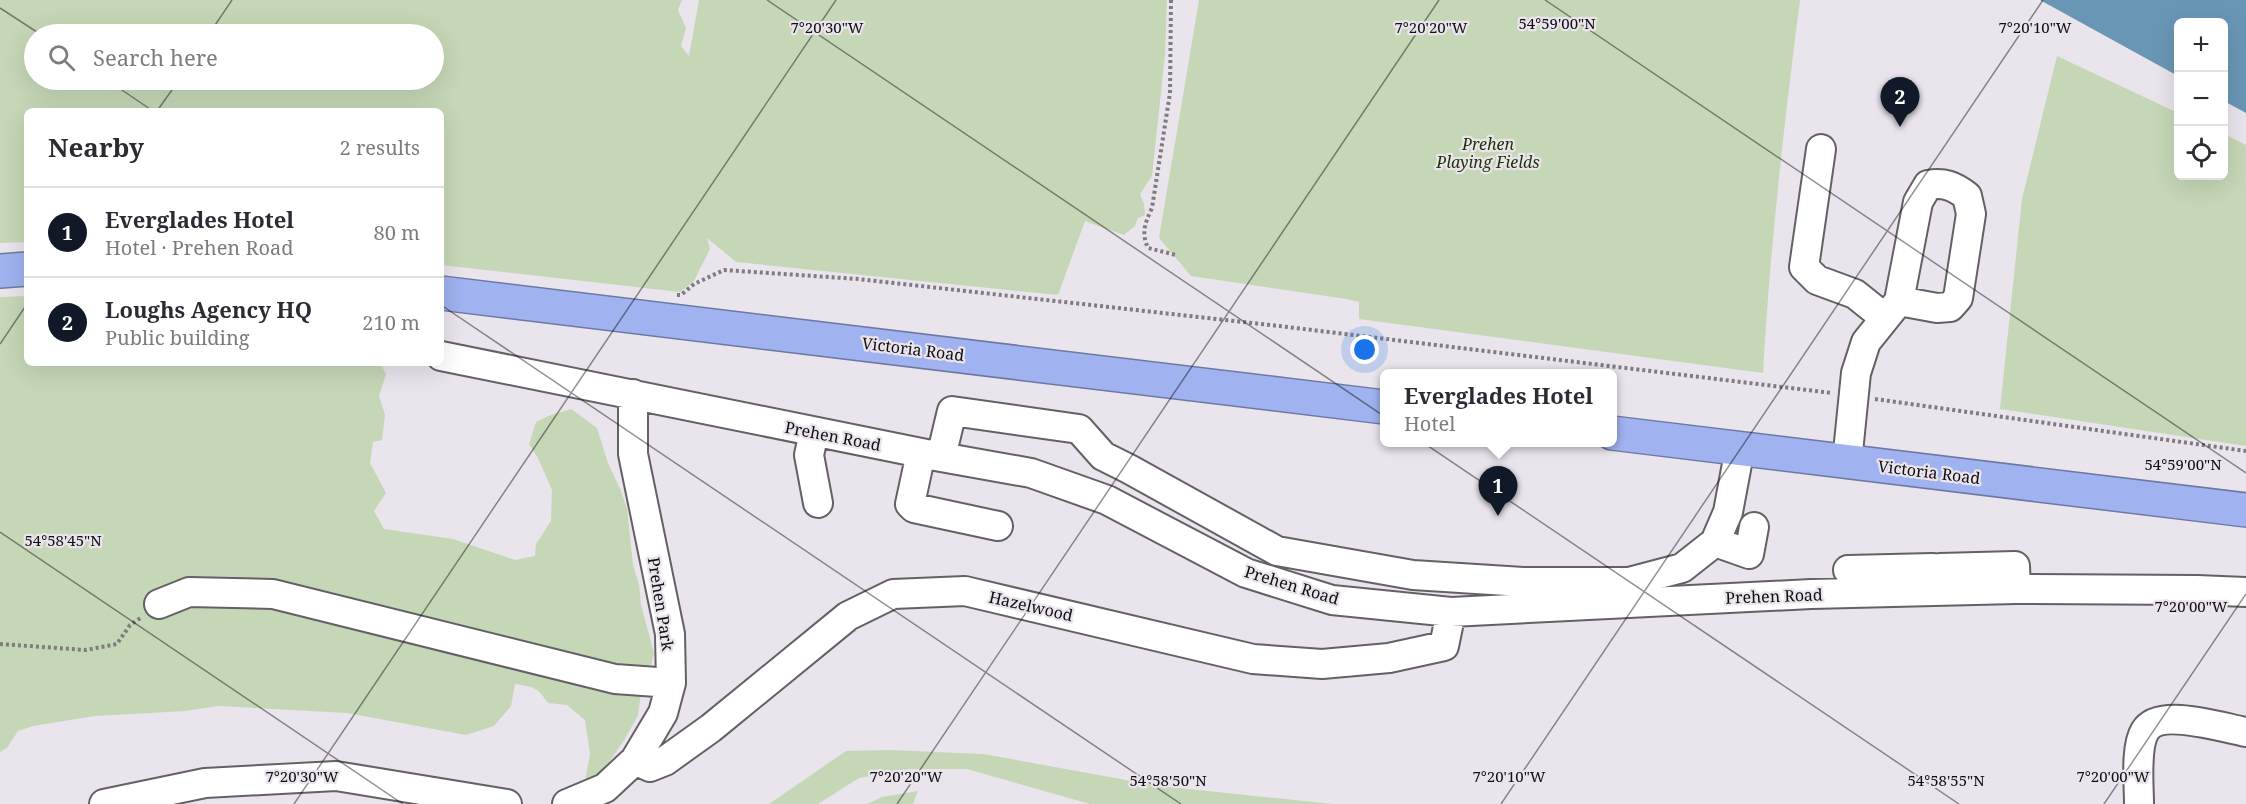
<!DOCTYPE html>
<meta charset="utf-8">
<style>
:root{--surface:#fff;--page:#f2f2f3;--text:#2b2b33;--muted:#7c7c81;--line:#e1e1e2;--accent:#111827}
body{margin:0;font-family:"Noto Serif",serif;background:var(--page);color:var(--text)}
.controls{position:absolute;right:18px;top:18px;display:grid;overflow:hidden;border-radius:9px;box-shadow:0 6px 24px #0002}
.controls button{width:54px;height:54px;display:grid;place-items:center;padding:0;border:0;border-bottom:2px solid var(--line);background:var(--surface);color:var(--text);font:30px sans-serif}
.you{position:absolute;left:1365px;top:350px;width:21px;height:21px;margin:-15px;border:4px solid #fff;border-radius:50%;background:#1a73e8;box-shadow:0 0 0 9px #1a73e833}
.badge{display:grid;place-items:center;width:39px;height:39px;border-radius:50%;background:var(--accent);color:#fff;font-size:20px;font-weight:700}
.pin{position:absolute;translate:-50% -50px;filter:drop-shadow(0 2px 3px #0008)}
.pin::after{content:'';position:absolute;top:32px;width:21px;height:18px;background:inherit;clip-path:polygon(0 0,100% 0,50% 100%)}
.popup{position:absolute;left:1380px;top:369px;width:237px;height:78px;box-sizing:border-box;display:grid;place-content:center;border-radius:9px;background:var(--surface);filter:drop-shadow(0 2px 4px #0005);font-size:20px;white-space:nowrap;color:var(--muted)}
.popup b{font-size:22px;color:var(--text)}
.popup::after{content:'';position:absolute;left:50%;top:100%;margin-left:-12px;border:12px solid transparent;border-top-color:var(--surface)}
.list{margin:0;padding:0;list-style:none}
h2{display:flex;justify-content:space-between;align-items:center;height:78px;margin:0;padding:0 24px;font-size:26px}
h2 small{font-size:20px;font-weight:400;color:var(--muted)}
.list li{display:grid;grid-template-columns:39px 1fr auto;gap:18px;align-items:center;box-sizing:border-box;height:90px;padding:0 24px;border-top:2px solid var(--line)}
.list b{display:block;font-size:22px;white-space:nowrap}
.list p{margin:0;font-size:20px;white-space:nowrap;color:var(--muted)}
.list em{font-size:20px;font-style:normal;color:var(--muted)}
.icon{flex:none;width:33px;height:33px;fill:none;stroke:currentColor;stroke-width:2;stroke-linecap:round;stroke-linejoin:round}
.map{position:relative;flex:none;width:2246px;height:804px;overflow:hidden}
.search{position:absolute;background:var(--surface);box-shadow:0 6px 24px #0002;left:24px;top:24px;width:420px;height:66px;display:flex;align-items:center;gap:15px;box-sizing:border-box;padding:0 21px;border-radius:33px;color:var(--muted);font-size:22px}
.panel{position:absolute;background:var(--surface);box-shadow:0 6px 24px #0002;left:24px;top:108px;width:420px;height:258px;border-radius:9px}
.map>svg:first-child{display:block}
.green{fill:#c6d7b7;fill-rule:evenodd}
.water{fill:#6a96b6}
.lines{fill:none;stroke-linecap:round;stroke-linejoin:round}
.minor-casing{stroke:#655f66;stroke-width:32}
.highway-casing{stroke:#6e79a1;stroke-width:36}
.path{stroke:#7f7b80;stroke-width:4;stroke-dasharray:3 3;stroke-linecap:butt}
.minor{stroke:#fff;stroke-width:28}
.highway{stroke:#a0b2ef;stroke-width:33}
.ticks{fill:none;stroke:#100e11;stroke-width:1.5;stroke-opacity:0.45}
.labels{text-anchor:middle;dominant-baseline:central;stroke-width:4.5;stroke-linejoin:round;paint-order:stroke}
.park-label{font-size:16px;font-style:italic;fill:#1c3100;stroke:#eae4ec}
.street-label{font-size:16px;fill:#100e11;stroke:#eae4ec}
.ticks-label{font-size:15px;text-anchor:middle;fill:#100e11;stroke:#eae4ec;stroke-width:4.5;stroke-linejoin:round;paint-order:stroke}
</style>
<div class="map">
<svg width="2246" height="804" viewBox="0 0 2246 804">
<rect width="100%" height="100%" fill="#eae4ec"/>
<!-- green -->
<path class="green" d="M0,0H682L678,10L686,28L681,46L689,56L699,0H1167L1165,55L1152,176L1140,194L1144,204L1145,215L1138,218L1135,226L1124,235L1085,221L1058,295L736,262L707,238L710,249L694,281L680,292L441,265V111H27V242L0,243ZM34,34H434V80H34Z
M1199,0H1800C1784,124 1770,248 1763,373L1359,319V302L1347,299L1191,276L1159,238Z
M2057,56L2178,113V176H2224V134L2246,145V446L2000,409L2022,199Z
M27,296V363H380L386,374L379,396L385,415L382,440L373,442L370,463L386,493L374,511L384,529L453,539L515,560L535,556L536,544L551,521L552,490L538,458L529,444L536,422L551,415L571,409L597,428L608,463L621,491L627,509L633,565L639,584L641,605L654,653L649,674L641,693L638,715L625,739L598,778L585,781L590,754L585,720L567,705L548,703C537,687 534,687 515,684L511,706L494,726L466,735L347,713L219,706L185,711L95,716L33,726L18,731L7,748L0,752V297Z
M890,750L983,754L1159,786L1333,804H1090L967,769H909L859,778L818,804H769L846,751Z
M918,791L913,804H867L882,797Z"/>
<!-- water -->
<path class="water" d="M2040,0H2246V113L2224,101V22H2178V76Z"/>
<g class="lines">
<!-- minor casing -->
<g class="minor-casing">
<path id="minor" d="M1821,149L1804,267L1817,280L1855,294L1885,318
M441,356L941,457L1031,473L1107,500L1246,573L1332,600L1451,612L1811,594L2016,589L2197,590L2246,592
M814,432L809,455L818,503
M921,453L910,504L914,508L998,526
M941,457L952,411L1079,429L1103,456L1129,469L1277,551L1413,575L1523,582H1629L1682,568L1715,542L1728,512L1740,448
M1847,462L1856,373L1866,342L1899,301L1918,202L1928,185C1944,182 1954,186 1967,196L1971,214L1958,298L1950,307L1937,308L1899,301
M1715,542L1749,554L1754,527
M1940,568L2015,566L2016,589
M1848,570L1933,568
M159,604L189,592L273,594L615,679L671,683
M635,760L650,767L665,761L711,728L848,616L893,594L965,591L1253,659L1322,664L1389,658L1444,646L1451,612
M104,804L205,783L336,776L507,804
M567,804L605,788L635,760L663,713L671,683L670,634L633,454V394
M2139,804C2139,785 2135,747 2145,731C2159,707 2223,728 2246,732"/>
</g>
<!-- highway casing -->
<g class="highway-casing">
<path id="highway" d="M0,271L27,269
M441,293L1384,407
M1612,433L2246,510"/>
</g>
<!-- path -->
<path class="path" d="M1171,0L1170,93L1152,208C1145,223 1141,233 1148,248L1176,255
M677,295H681L694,284L724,270L858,279L1279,326L1832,393
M1875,399L2246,451
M0,644L86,650L117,644L130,625L142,617"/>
<!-- minor -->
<use href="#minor" class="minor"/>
<!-- highway -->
<use href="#highway" class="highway"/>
</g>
<!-- ticks -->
<path class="ticks" d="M767,0L1959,804M1545,0L2246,473M0,8L40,34M209,34L232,0M107,80L153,111M157,111L179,80M441,305L1181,804M0,344L27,304M0,532L403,804M294,804L836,0M897,804L1439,0M1501,804L2043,0M2104,804L2246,594"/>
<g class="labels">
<!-- park labels -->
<g class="park-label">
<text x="1488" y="144">Prehen<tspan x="1488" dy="18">Playing Fields</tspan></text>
</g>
<!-- street labels -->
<g class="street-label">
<text transform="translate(913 349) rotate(7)">Victoria Road</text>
<text transform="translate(833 436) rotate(11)">Prehen Road</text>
<text transform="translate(1929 472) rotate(7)">Victoria Road</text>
<text transform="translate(1292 585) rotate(17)">Prehen Road</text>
<text transform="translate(1774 596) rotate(-2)">Prehen Road</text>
<text transform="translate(661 604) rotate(81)">Prehen Park</text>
<text transform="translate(1031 606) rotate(13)">Hazelwood</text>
</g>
</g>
<g class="ticks-label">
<text x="1557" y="29">54°59'00"N</text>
<text x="827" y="33">7°20'30"W</text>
<text x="2035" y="33">7°20'10"W</text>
<text x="1431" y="33">7°20'20"W</text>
<text x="2183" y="470">54°59'00"N</text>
<text x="63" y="546">54°58'45"N</text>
<text x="2191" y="612">7°20'00"W</text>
<text x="302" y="782">7°20'30"W</text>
<text x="906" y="782">7°20'20"W</text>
<text x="1509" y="782">7°20'10"W</text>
<text x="2113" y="782">7°20'00"W</text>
<text x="1168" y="786">54°58'50"N</text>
<text x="1946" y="786">54°58'55"N</text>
</g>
</svg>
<div class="controls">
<button>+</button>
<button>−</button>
<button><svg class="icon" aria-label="locate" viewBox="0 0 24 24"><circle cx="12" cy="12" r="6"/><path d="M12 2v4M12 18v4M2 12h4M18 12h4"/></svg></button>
</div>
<div class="you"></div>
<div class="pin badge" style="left:1498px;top:516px">1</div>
<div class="popup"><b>Everglades Hotel</b>Hotel</div>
<div class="pin badge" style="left:1900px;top:127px">2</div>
<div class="search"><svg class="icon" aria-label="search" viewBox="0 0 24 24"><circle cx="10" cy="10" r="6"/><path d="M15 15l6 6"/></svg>Search here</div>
<section class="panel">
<h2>Nearby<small>2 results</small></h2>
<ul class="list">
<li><span class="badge">1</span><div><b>Everglades Hotel</b><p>Hotel · Prehen Road</p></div><em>80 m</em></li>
<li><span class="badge">2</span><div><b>Loughs Agency HQ</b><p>Public building</p></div><em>210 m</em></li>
</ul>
</section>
</div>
